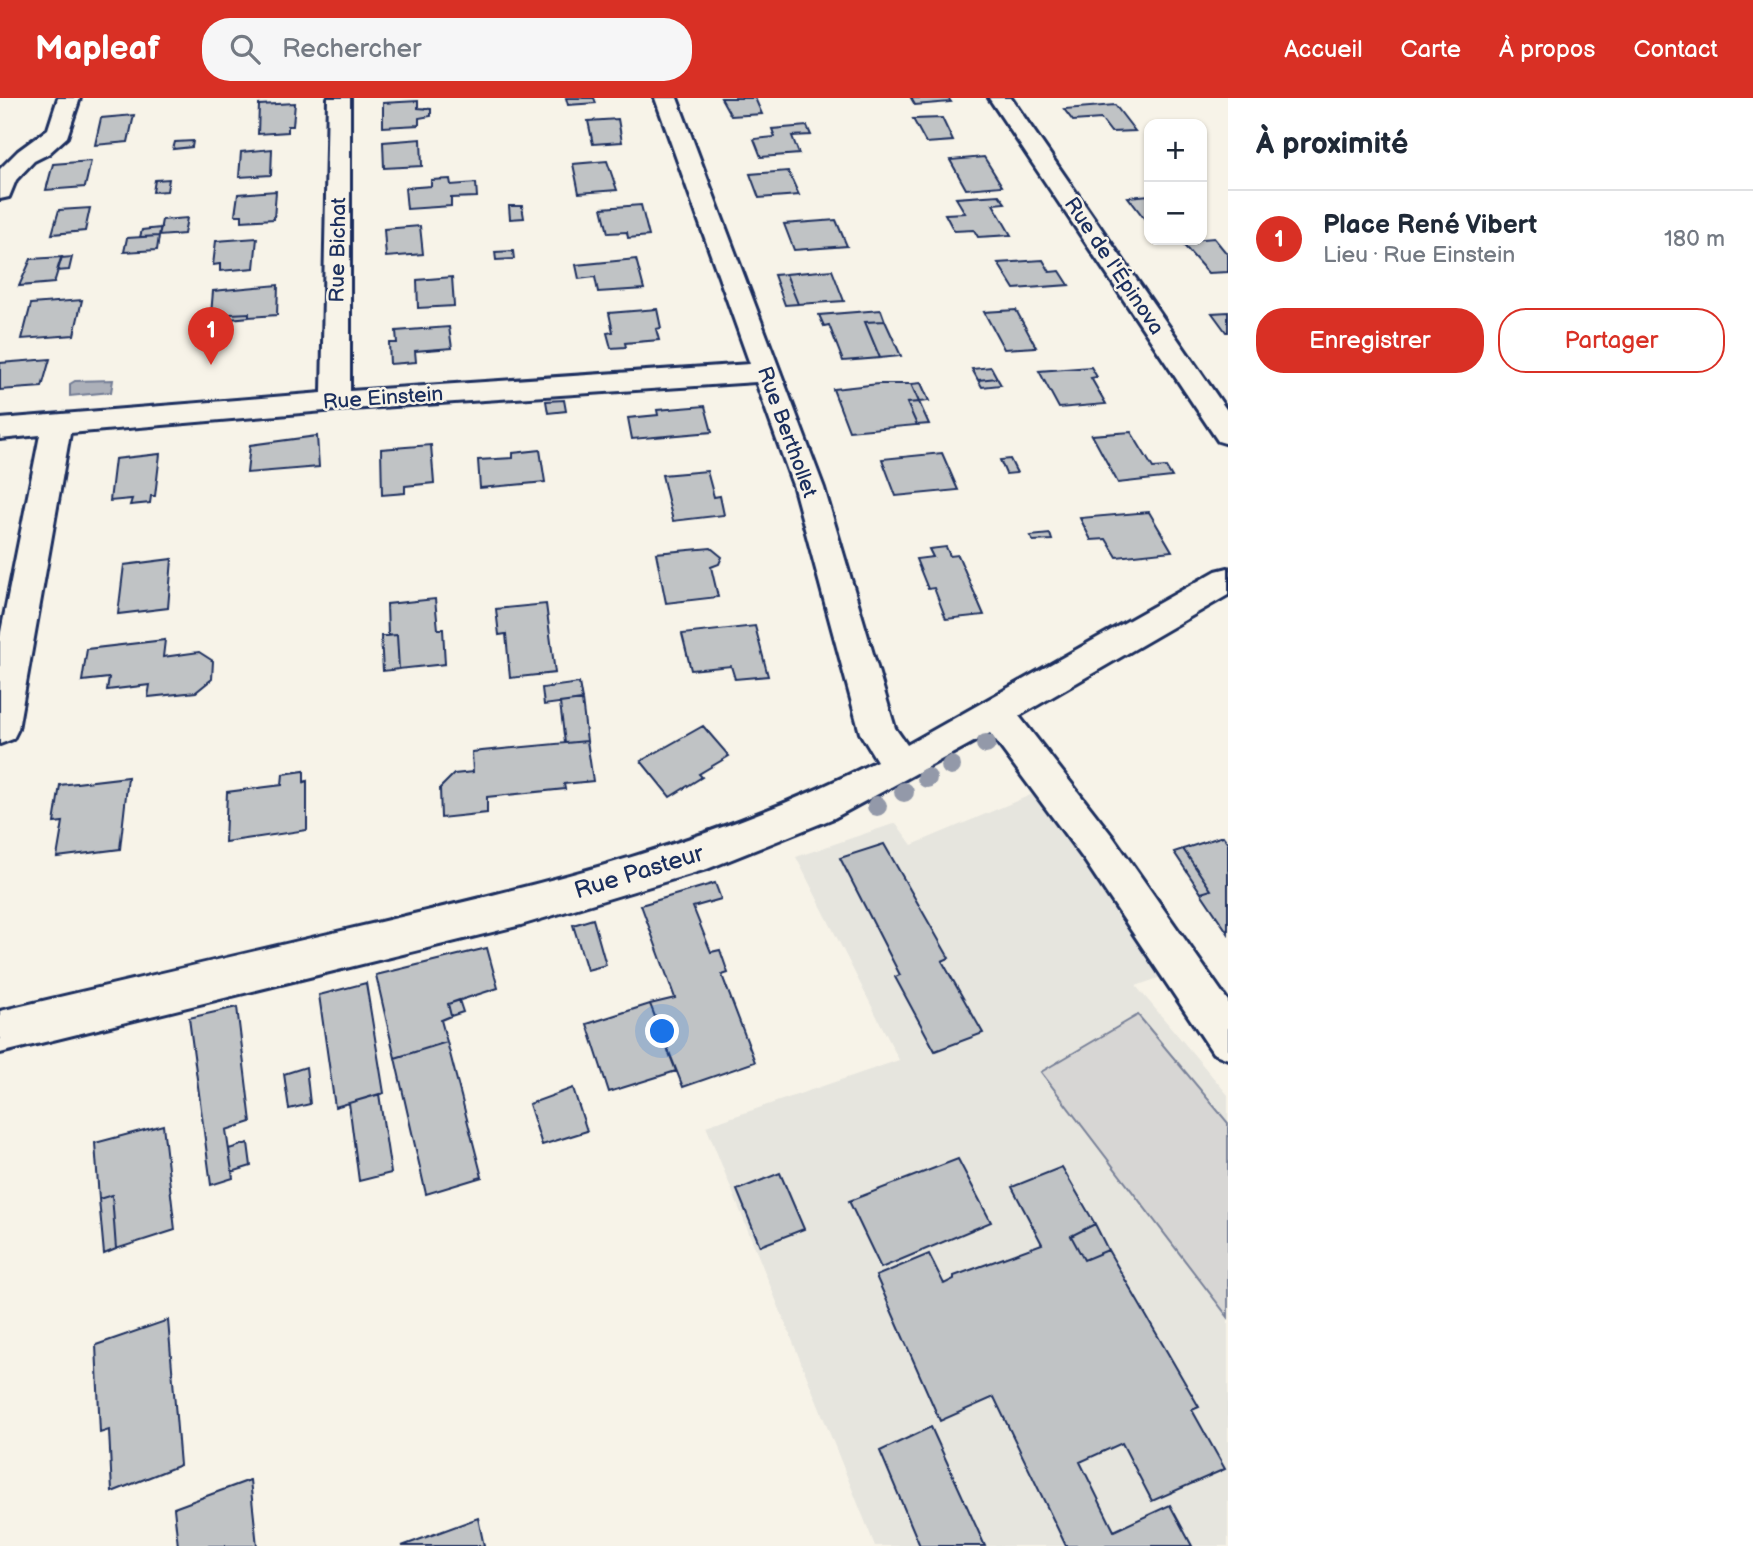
<!DOCTYPE html>
<html lang="fr">
<meta charset="utf-8">
<style>
:root{--surface:#fff;--page:#f6f6f7;--text:#1f2937;--muted:#747a83;--line:#e0e1e3;--accent:#d93025}
body{margin:0;font-family:"Balsamiq Sans",sans-serif;background:var(--page);color:var(--text)}
.controls{position:absolute;right:21px;top:21px;display:grid;overflow:hidden;border-radius:14px;box-shadow:0 2px 5px #0004}
.controls button{width:63px;height:63px;display:grid;place-items:center;padding:0;border:0;border-bottom:2px solid var(--line);background:var(--surface);color:var(--text);font:35px sans-serif}
.you{position:absolute;left:663px;top:934px;width:24px;height:24px;margin:-18px;border:5px solid #fff;border-radius:50%;background:#1a73e8;box-shadow:0 0 0 10px #1a73e833}
.badge{display:grid;place-items:center;width:46px;height:46px;border-radius:50%;background:var(--accent);color:#fff;font-size:23px;font-weight:700}
.pin{position:absolute;translate:-50% -58px;filter:drop-shadow(0 2px 4px #0008)}
.pin::after{content:'';position:absolute;top:37px;width:24px;height:21px;background:inherit;clip-path:polygon(0 0,100% 0,50% 100%)}
.list{margin:0;padding:0;list-style:none}
h2{display:flex;justify-content:space-between;align-items:center;height:91px;margin:0;padding:0 28px;font-size:30px}
h2 small{font-size:23px;font-weight:400;color:var(--muted)}
.list li{display:grid;grid-template-columns:46px 1fr auto;gap:21px;align-items:center;box-sizing:border-box;height:98px;padding:0 28px;border-top:2px solid var(--line)}
.list b{display:block;font-size:26px;white-space:nowrap}
.list p{margin:0;font-size:23px;white-space:nowrap;color:var(--muted)}
.list em{font-size:23px;font-style:normal;color:var(--muted)}
.actions{display:flex;gap:14px;padding:21px 28px}
.actions a{flex:1;padding:16px 0;border:2px solid var(--accent);border-radius:28px;text-align:center;font-size:24px;color:var(--accent)}
.actions .main{background:var(--accent);color:#fff}
.icon{flex:none;width:38px;height:38px;fill:none;stroke:currentColor;stroke-width:2;stroke-linecap:round;stroke-linejoin:round}
.map{position:relative;flex:none;width:1228px;height:1448px;overflow:hidden}
header{display:flex;align-items:center;gap:42px;box-sizing:border-box;height:98px;padding:0 35px;background:var(--accent);color:#fff}
header strong{font-size:33px}
nav{display:flex;gap:38px;margin-inline-start:auto;font-size:24px}
.search{width:490px;height:63px;background:var(--page);display:flex;align-items:center;gap:18px;box-sizing:border-box;padding:0 24px;border-radius:28px;color:var(--muted);font-size:26px}
main{display:flex}
aside{flex:1;background:var(--surface)}
.map>svg:first-child{display:block}
.built{fill:#e6e5de}
.green{fill:#d7d6d4;stroke:#798299;stroke-width:2}
.water{fill:#acb0b9;stroke:#727c95;stroke-width:2}
.building{fill:#c0c3c5;stroke:#1b2f5e;stroke-width:2}
.lines{fill:none;stroke-linecap:round;stroke-linejoin:round}
.minor-casing{stroke:#1b2f5e;stroke-width:6}
.minor{fill:#f7f3e8;fill-rule:evenodd}
.tree{fill:#9399a9}
.labels{text-anchor:middle;dominant-baseline:central;stroke-width:5;stroke-linejoin:round;paint-order:stroke}
.far-street-label{font-size:21px;fill:#1b2f5e;stroke:#f7f3e8}
.street-label{font-size:24px;fill:#1b2f5e;stroke:#f7f3e8}
</style>
<header>
<strong>Mapleaf</strong>
<div class="search"><svg class="icon" aria-label="search" viewBox="0 0 24 24"><circle cx="10" cy="10" r="6"/><path d="M15 15l6 6"/></svg>Rechercher</div>
<nav><a>Accueil</a><a>Carte</a><a>À propos</a><a>Contact</a></nav>
</header>
<main>
<div class="map">
<svg width="1228" height="1448" viewBox="0 0 1228 1448">
<rect width="100%" height="100%" fill="#f7f3e8"/>
<filter id="ink" filterUnits="userSpaceOnUse"><feTurbulence type="fractalNoise" baseFrequency=".0143" numOctaves="2"/><feDisplacementMap in="SourceGraphic" scale="14" xChannelSelector="R" yChannelSelector="G"/><feConvolveMatrix kernelMatrix="1 2 1 2 8 2 1 2 1" color-interpolation-filters="sRGB"/></filter>
<g filter="url(#ink)">
<!-- built -->
<path class="built" d="M1033,696L1164,878L1136,888L1228,997V1448H875L706,1028L899,962L796,759L896,725L912,747Z"/>
<!-- green -->
<path class="green" d="M1138,917L1228,1025V1219L1041,974Z"/>
<!-- water -->
<path class="water" d="M113,282L111,294L70,298V286L75,283Z"/>
<!-- building -->
<path class="building" d="M566,0H594L596,5L568,7Z
M721,0H755L762,16L731,18Z
M911,0H948L951,4L915,7Z
M418,3V10L431,11V18L419,20V27L383,29V5Z
M295,5L293,28H288V34L258,36L259,7Z
M1115,7L1135,33L1111,34L1101,21L1073,23L1064,11Z
M134,17L128,44L95,47L101,20Z
M942,20L953,43L926,45L913,21Z
M618,21L622,44L593,46L588,23Z
M807,28L811,37L792,38L799,56L761,59L754,41L775,39L772,31Z
M421,41L422,68L384,70L383,44Z
M193,43L192,49L173,51L175,44Z
M272,51L271,77L239,79L241,54Z
M984,59L1002,88L966,91L950,62Z
M91,63L85,89L46,92L53,66Z
M607,63L617,92L579,95L573,66Z
M788,73L799,97L759,100L750,76Z
M169,81L167,93L153,94L155,82Z
M450,81L451,87L476,85L477,99L451,100V108L407,111L405,90L431,88V82Z
M276,93L274,121L242,123V117H235L238,96Z
M999,97L1005,105L993,106L1011,137L978,139L974,132L954,133L945,116L965,115L956,100Z
M1149,97V124H1147L1128,99Z
M641,107L649,138L628,140L627,134L608,135L602,110Z
M509,108H522L524,120L510,121Z
M90,110L85,133L52,136L59,112Z
M187,120L184,136L159,138L162,122Z
M836,122L847,148L794,152L784,126Z
M420,128L423,156L386,159L384,131Z
M161,130L159,138L140,139L142,132Z
M159,138L157,152L124,154L127,140Z
M257,140L254,170L220,173V166L213,167L216,143Z
M1214,140L1228,157V174L1208,175L1180,143Z
M513,153L514,161L496,162L495,154Z
M62,159L54,185L19,188L31,161Z
M72,159L69,172L57,173L61,160Z
M636,161L644,191L598,194L595,179L579,181L576,167Z
M1043,162L1050,174L1060,173L1069,187L1014,191L998,165Z
M832,172L844,203L798,206L786,176Z
M786,176L798,206L785,207L774,177Z
M452,179L454,208L418,210L417,182Z
M278,187L277,217L249,219V215L211,217L213,193Z
M82,202L74,237L22,241L31,206Z
M657,211L661,230L656,231L659,242L625,245L626,249L611,250L607,235L613,234L609,215Z
M881,212L885,223L865,224L880,260L843,263L829,227L824,228L819,217Z
M1016,212L1036,249L1004,251L984,214Z
M1228,214V234H1226L1212,215Z
M249,215V219L210,223L211,217Z
M885,223L901,258L880,260L865,224Z
M449,229L452,250L415,253L416,264L390,266L389,245H397L396,233Z
M50,261L42,289L0,292V265Z
M991,269L997,280L978,282L972,271Z
M1091,269L1097,279L1091,280L1106,306L1059,310L1039,273Z
M997,280L1001,287L982,289L978,282Z
M921,285L929,303L919,304L911,286Z
M879,286H911L919,304L907,305L917,327L849,333L833,291Z
M564,302L566,313L548,315L546,303Z
M919,304L929,326L917,327L907,305Z
M705,308L712,334L632,341L628,320L658,317L657,312Z
M1131,334L1153,370L1166,369L1172,379L1118,385L1092,337Z
M317,338L319,369L247,375L250,347Z
M431,347L434,385L405,388V395L382,397L381,351Z
M540,352L545,384L480,390L478,362L513,360V355Z
M942,355L958,392L896,398L882,361Z
M160,356L155,398H151L150,405L130,407L132,401L110,403L115,361Z
M1010,361L1017,375L1006,376L1000,362Z
M707,373L714,399L720,398L724,417L673,423L662,377Z
M1149,414L1172,453L1117,459L1106,441L1091,442L1080,420Z
M1050,436L1052,442L1033,443L1030,438Z
M946,449L950,458L958,457L984,517L946,521L934,490L928,491L916,461L933,459L929,451Z
M711,450L722,459L719,466L711,469L718,499L666,505L656,455Z
M172,461L168,510L118,516L124,467Z
M435,501L438,531H443L445,566L399,571L397,537L388,538L387,506Z
M546,506L555,575L510,580L506,536L499,537L496,511Z
M755,528L768,578L735,581L731,568L691,572L682,536Z
M397,537L399,571L383,573L381,538Z
M165,542L163,559L199,554L213,563L212,581L196,594L148,599L150,587L107,592L109,580L82,583L87,551Z
M579,585L582,602L544,607L542,590Z
M582,602L587,643L565,645L560,605Z
M703,628L729,658L699,676L702,679L670,699L641,663Z
M587,643L593,683L564,686L565,691L487,699V715L441,720L440,690L454,676L473,674L472,654Z
M304,673V684L307,683V732L225,744L227,694L282,687L283,676Z
M128,679L120,751L57,759L63,724L54,725L60,687Z
M1223,738L1228,745V835L1201,795L1211,792L1183,751Z
M884,746L949,860L942,863L983,935L935,953L895,879L900,877L840,760Z
M1183,751L1211,792L1201,795L1174,754Z
M715,785L721,801L693,809L711,854L720,852L728,875L722,877L755,964L683,989L650,906L675,900L641,807Z
M593,821L606,867L587,872L573,827Z
M487,850L498,890L448,906L451,918L441,922L447,944L395,960L376,877Z
M366,885L384,995L335,1009L319,897Z
M459,902L463,914L451,918L448,906Z
M650,906L676,973L609,994L587,926Z
M237,909L251,1024L226,1032L233,1080L211,1087L189,920Z
M447,944L482,1079L426,1096L395,960Z
M306,969L310,1006L289,1011L284,976Z
M573,990L587,1033L542,1047L529,1006Z
M379,996L391,1075L359,1083L349,1005Z
M163,1027L175,1132L116,1151L112,1097L99,1101L95,1045Z
M248,1045L251,1068L232,1074L229,1051Z
M958,1061L991,1124L881,1170L849,1103Z
M1062,1069L1095,1126L1071,1138L1084,1162L1108,1152L1199,1309L1192,1312L1225,1371L1152,1403L1122,1345L1080,1364L1114,1433L1170,1407L1192,1448H1066L994,1299L940,1323L876,1178L929,1156L944,1186L954,1181V1178L1042,1146L1012,1089Z
M780,1075L804,1131L760,1148L737,1092Z
M112,1097L116,1151L104,1156L99,1101Z
M1095,1126L1108,1152L1084,1162L1071,1138Z
M168,1222L180,1367L112,1394L109,1332L100,1335L96,1247Z
M931,1329L985,1448H920L880,1353Z
M250,1382L257,1448H178L174,1410Z
M478,1420L484,1448H402Z"/>
<g class="lines">
<!-- minor casing -->
<g class="minor-casing">
<path id="minor" d="M58,0H80L67,39L48,56L34,63L16,82L9,99L0,101V71L18,53L48,31Z
M328,0H350V293L750,266L655,0H677L824,390L895,630L907,647L1216,473L1228,470V497L1019,618L1113,739L1228,903V961L1213,955L1085,763L990,635L834,720L707,771L521,827L0,955V913C125,884 250,854 376,825C550,784 716,744 877,663L860,635L794,390L756,284L336,312L70,335L18,631L13,641L0,646V539L40,337L0,341V321L322,295Z
M989,0H1011L1228,314V346L1218,343Z"/>
</g>
<!-- minor -->
<use href="#minor" class="minor"/>
</g>
<!-- trees -->
<g class="tree">
<circle cx="986" cy="646" r="10"/>
<circle cx="951" cy="668" r="10"/>
<circle cx="927" cy="680" r="10"/>
<circle cx="904" cy="694" r="10"/>
<circle cx="877" cy="708" r="10"/>
</g>
</g>
<g class="labels">
<!-- far-street labels -->
<g class="far-street-label">
<text transform="translate(338 152) rotate(-89)">Rue Bichat</text>
<text transform="translate(1114 168) rotate(56)">Rue de l'Épinova</text>
<text transform="translate(383 300) rotate(-4)">Rue Einstein</text>
<text transform="translate(787 334) rotate(70)">Rue Berthollet</text>
</g>
<!-- street labels -->
<g class="street-label">
<text transform="translate(639 774) rotate(-17)">Rue Pasteur</text>
</g>
</g>
</svg>
<div class="controls">
<button>+</button>
<button>−</button>
</div>
<div class="you"></div>
<div class="pin badge" style="left:211px;top:267px">1</div>
</div>
<aside>
<h2>À proximité<small></small></h2>
<ul class="list">
<li><span class="badge">1</span><div><b>Place René Vibert</b><p>Lieu · Rue Einstein</p></div><em>180 m</em></li>
</ul>
<div class="actions"><a class="main">Enregistrer</a><a>Partager</a></div>
</aside>
</main>
